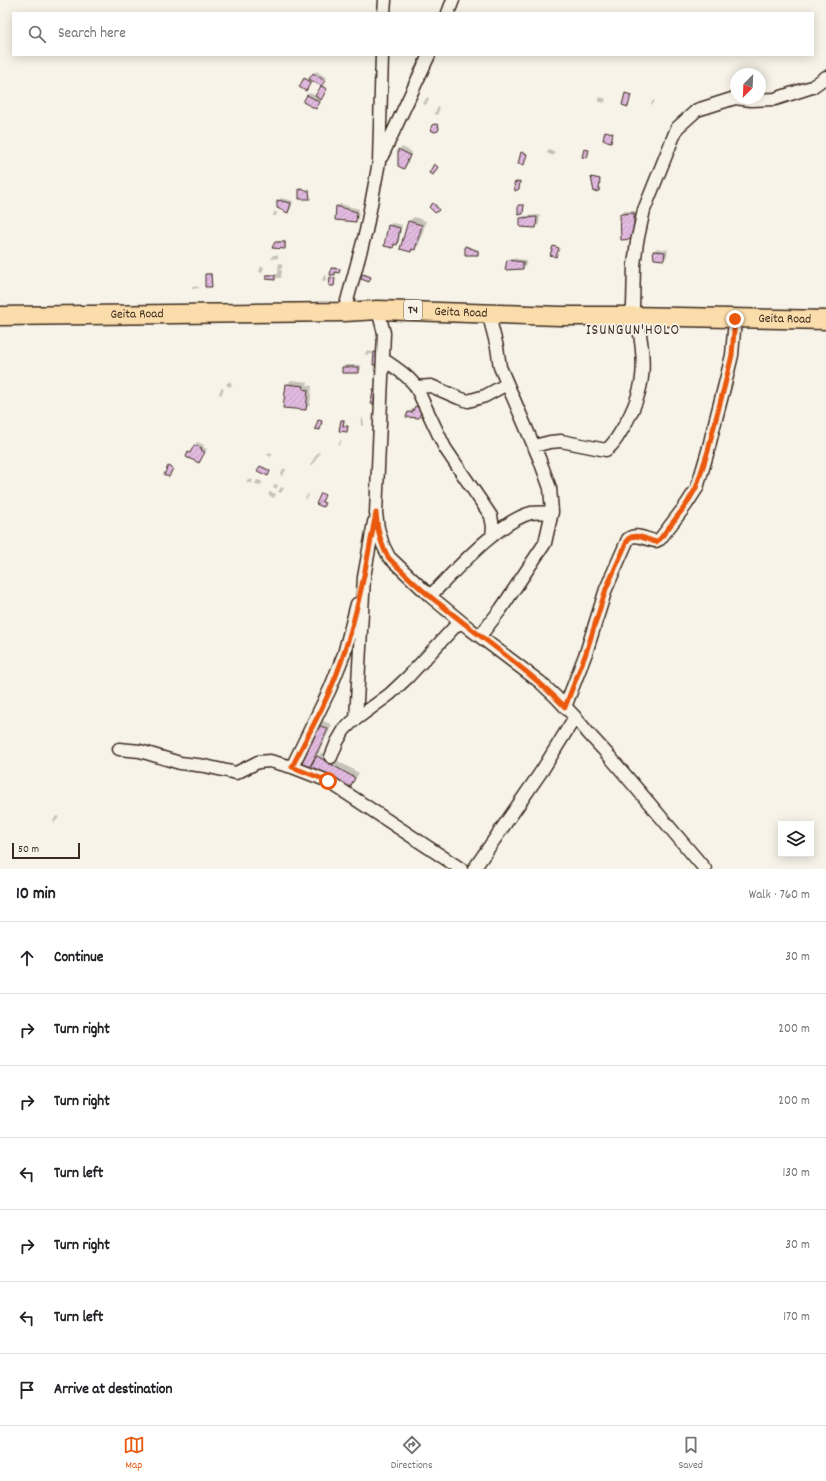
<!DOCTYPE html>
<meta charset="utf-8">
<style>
:root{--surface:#fff;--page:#f2f2f2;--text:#202124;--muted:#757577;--line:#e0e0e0;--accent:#ea580c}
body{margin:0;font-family:Dekko,sans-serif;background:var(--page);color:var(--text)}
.controls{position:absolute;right:12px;bottom:12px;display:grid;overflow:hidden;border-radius:0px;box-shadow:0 2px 10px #0003}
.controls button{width:36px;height:36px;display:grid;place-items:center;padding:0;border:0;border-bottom:1px solid var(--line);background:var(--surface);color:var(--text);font:20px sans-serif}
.compass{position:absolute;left:730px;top:68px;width:36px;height:36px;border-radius:50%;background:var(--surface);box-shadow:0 2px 10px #0003;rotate:204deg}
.scale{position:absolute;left:12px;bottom:10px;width:68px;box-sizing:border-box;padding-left:4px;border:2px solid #3b2a1e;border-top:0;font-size:11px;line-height:14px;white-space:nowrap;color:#3b2a1e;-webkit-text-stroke:3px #f7f3e8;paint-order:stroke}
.stop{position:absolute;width:12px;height:12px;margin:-9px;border:3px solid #ea580c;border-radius:50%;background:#fff}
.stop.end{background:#ea580c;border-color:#fff;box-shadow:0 1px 4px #0008}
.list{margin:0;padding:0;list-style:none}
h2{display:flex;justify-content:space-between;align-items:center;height:52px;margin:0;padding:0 16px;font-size:17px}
h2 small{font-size:13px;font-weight:400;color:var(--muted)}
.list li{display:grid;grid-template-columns:26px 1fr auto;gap:12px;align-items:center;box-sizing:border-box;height:72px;padding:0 16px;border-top:1px solid var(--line)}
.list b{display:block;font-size:15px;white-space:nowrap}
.list em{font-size:13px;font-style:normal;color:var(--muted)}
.icon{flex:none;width:22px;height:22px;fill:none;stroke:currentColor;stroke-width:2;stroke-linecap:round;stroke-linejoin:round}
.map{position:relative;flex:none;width:826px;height:869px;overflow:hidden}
.search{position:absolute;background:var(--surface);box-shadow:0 2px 10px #0003;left:12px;right:12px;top:12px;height:44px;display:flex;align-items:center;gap:10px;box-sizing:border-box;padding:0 14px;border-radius:0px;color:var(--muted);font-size:15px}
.sheet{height:556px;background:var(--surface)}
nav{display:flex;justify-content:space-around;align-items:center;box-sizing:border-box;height:56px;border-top:1px solid var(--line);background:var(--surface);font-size:11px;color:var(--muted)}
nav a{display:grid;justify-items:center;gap:2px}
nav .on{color:var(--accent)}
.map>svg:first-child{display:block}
.shadow{fill:#0003}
.building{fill:url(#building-hatch);stroke:#3b2a1e}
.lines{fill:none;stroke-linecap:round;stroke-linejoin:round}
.minor-casing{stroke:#3b2a1e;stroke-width:15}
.highway-casing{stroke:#3b2a1e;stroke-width:21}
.minor{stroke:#f7f3e8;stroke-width:12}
.highway{stroke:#fbddab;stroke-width:18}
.route{stroke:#ea580c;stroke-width:5}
.labels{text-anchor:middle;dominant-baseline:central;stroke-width:3.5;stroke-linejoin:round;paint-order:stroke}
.shield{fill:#f7f3e8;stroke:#73665b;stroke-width:1}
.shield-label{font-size:12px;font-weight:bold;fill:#3b2a1e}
.street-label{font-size:13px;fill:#3b2a1e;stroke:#f7f3e8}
.quarter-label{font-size:15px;letter-spacing:1px;fill:#3b2a1e;stroke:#f7f3e8}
</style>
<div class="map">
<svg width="826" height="869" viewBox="0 0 826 869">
<defs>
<pattern id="building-hatch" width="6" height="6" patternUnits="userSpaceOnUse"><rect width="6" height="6" fill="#e2bae1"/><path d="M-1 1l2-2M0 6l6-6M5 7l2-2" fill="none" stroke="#c3a0c1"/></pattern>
</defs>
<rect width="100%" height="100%" fill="#f7f3e8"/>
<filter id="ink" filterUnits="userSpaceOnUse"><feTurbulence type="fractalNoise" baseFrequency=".025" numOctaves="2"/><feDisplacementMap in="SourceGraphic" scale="8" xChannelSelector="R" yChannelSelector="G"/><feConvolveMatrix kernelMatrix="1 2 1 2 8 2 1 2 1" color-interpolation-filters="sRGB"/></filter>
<g filter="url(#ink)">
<!-- shadow -->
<path class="shadow" d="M316,71L327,78L321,84L327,88L321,98L322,99L319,105L316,108L307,95L310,93L316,96L323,86L312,79L307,89L305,79L306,78L310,80Z
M427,97L429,98L426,105L423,104Z
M600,97L606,99L604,103L598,101Z
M654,100L655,101L652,105L651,103Z
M438,107L440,108L437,115L434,114Z
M432.5 127a3.5 3.5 0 1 1 7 0a3.5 3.5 0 1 1-7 0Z
M402,147L412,152L407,165L404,167L399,150Z
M549,149L555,152L553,156L547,153Z
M523,152L527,153L524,164L521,153Z
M593,177L600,178L598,190L592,178Z
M301,188L310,190L309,198H300Z
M281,198L293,201L291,209L288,211L278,201Z
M435,203L439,208L435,212L431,207Z
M340,204L359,209L358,219L355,221L337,206Z
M624,211H636L637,236L622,239L621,214Z
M274,212H277L276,216H273Z
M540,215L539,224L536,227L521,219L524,216Z
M414,217L426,221L419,245L411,251L409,221Z
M392,223L402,225L399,241L393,247L389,226Z
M277,241H286V247L285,248L274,247Z
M467,246L479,250V253L477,254L466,247Z
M657,248L668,250L667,256L664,259L655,258L654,251Z
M273,255H278V258L271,259Z
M511,258L526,260V265L523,268L508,260Z
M279,263L282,264V268L279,270H282L281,278H277V276L275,279L267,275L268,274H278V271L280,269H278Z
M261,266L264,267L262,273L259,272Z
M333,267L341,268L340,270L336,271L334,274H331Z
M207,273H212V285L211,286L206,274Z
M364,273L371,276L370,279L362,278Z
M324,275L327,276L325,281H322Z
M192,286L199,287V288L192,289Z
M366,351L373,352V354L365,355Z
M376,351H378L376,370H373Z
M346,365H361V369L359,372L343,368Z
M291,380L308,382L307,385L312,386L310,405L305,409L287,385Z
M230,381L232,385L229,387L226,384Z
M221,388L224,389L221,395L219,394Z
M375,388H376L374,403L373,389Z
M419,404L424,406L421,414L419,417L409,412L412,409L415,410Z
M362,418H363L364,425L361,426Z
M343,419H345L344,425L348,426L346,431L340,430Z
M341,440L342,441L339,446L338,445Z
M197,442L204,445L203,447L207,449L199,462L189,453L192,450Z
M269,452L273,454L270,457L267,454Z
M318,452L320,453L312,466L310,465Z
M262,466L271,470L268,475L261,467Z
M284,468L286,470L282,476L280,474Z
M248,479L253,480L251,484L246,482Z
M257,480L262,481L261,485L255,484Z
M275,484L278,485L276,489L273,487Z
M281,487L284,488L281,493L278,492Z
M270,492L276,494L274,498L268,495Z
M308,494H309L307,499L305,498Z
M322,720L332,725L317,757L322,752L359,773L353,783L349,788L300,761L317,725Z
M56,816L59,817L55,822L53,821Z"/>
<!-- building -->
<path class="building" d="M313,73L325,81L321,86L309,79Z
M304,78L311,82L306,91L299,87Z
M321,86L327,89L321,100L315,96Z
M625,93L631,95L628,107L622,105Z
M307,95L320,102L316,109L303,102Z
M431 128a4 4 0 1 1 8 0a4 4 0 1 1-8 0Z
M605,131L613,133L611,142L603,140Z
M398,149L410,155L404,169L398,166Z
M584,149L589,150L587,158L582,157Z
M521,152L527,154L524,165L518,164Z
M434,164L438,167L433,175L429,173Z
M591,177L600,179L599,191L594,192Z
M520,181L519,189L515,191L514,183Z
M299,189L309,191L310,199H299Z
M277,200L291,203L288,213L277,208Z
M433,203L439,210L435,213L429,207Z
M518,205H524L523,214L518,215Z
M336,206L357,212L356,222L335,220Z
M634,213V239L621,240L620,214Z
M537,217L536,228L520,227V218Z
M408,221L422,225L415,250L412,249L411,252L400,249Z
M388,225L400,228L397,245L394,244L393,248L384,246Z
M275,242H285V249L272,248Z
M465,246L478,251V255H465Z
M553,246L559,248L556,257L550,255Z
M653,251L665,252L664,260L654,259Z
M507,260L523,262V269L505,270Z
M331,268L340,269L339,273L335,272V275H330Z
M205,274H211L212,287H205Z
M362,274L371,277L369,282L361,279Z
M266,275H275V280L266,279Z
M330,277L335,278L334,286H329Z
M374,352H377V362H378V365H373Z
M342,367H359V373H342Z
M286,384L304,386L303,389L308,390L306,410L283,408Z
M373,389H375L374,404H371Z
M415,406L422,409L419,418L406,417L408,412L412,413Z
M318,420L322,421L320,430L315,429Z
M341,420H344L343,426H348L347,432L339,431Z
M194,445L202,448L201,450L205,452L199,463L186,457L188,452L190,453Z
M168,466L173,468L169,477L164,475Z
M260,466L270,471L268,476L257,471Z
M321,493L325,495L322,502L325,503L323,507L316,504Z
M316,724L328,729L310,767L299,762Z
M317,756L355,778L349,789L310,767Z"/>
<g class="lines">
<!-- minor casing -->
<g class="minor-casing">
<path id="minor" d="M384,13L385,0
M448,13L453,0
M382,156L429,55
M378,310L384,333L383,355L376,513L378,528L383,545L389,557L430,596L470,629L540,682L556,697L575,717L589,734L610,757L705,869
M344,312L366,231L379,162L382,55
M627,316L633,307L634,265L637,242L644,210L677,128L697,110L735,98L751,100L775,99L812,87L826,77
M383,359C394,367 409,376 416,387L445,448L491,516L493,527L492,536
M416,387L431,386L459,398L468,401L485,396L507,384
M534,446L550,442L561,441L606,450C614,445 618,436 623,428C648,386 645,362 637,316
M430,596C453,573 499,521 531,513C538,512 546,513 552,512
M480,636L501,609L545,543L552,512L550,488L539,458L500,367L497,347L488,312
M565,707L586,653L606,589L628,539C636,532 646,540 656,541L660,539L686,505L697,488L708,451L712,434L725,384L732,355L735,319
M356,719L364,577L374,522
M119,749L140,751L180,763L205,766L236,773L258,762L270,761L292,767L328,781L461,869
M331,757L337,742L344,730L352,722L390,694L408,677L460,621
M292,767L330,689L344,654L357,604
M474,869L543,769L575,717"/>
</g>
<!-- highway casing -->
<g class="highway-casing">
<g id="highway">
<path id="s1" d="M0,316L344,312L378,310L560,316H627L826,320"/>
</g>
</g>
<!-- minor -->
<use href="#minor" class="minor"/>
<!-- highway -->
<use href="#highway" class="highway"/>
</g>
</g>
<g class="lines" filter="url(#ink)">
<!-- route -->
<path class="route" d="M328,781L292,767C310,730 332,693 344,653C359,608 367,560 376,513C377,528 380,543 388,557C392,562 398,567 403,572C416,585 430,597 445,608C485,641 529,670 565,707L586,653L606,589L628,539C636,532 646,540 656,542L660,539L686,505L696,488L708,451L712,434L725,384L732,355L735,319"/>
</g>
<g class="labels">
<!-- shield labels -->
<rect class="shield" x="404" y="300" width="18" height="20" rx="3"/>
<g class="shield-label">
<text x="413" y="310">T4</text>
</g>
<!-- street labels -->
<g class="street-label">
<text stroke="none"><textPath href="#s1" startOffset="461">Geita Road</textPath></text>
<text stroke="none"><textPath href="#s1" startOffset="137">Geita Road</textPath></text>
<text stroke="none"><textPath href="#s1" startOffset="785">Geita Road</textPath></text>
</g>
<!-- quarter labels -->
<g class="quarter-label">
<text x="633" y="331">ISUNGUN'HOLO</text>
</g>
</g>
</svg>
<div class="controls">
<button><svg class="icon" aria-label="layers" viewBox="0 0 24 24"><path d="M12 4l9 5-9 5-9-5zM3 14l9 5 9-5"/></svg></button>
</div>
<svg class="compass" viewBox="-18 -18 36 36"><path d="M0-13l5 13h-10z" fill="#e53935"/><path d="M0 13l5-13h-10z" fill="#757577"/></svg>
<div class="scale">50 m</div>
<div class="stop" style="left:328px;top:781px"></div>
<div class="stop end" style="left:735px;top:319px"></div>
<div class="search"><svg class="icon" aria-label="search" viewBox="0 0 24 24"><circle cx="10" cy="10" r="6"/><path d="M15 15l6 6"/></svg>Search here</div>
</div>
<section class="sheet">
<h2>10 min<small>Walk · 760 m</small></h2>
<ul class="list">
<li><svg class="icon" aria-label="ahead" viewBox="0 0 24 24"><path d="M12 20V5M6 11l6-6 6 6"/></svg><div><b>Continue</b></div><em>30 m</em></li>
<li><svg class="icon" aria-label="right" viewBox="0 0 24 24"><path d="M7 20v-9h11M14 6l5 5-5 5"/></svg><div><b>Turn right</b></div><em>200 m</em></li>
<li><svg class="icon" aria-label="right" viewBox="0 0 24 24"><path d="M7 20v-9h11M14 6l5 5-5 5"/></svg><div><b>Turn right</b></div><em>200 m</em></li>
<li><svg class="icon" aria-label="left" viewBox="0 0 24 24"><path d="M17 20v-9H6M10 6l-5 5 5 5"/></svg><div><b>Turn left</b></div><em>130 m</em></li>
<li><svg class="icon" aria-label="right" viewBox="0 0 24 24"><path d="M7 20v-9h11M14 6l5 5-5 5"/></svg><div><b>Turn right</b></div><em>30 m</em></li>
<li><svg class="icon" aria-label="left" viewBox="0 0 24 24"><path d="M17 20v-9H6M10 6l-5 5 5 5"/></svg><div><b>Turn left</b></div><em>170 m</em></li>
<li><svg class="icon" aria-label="arrive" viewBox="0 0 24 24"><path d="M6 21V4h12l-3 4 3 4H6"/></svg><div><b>Arrive at destination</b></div></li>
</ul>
</section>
<nav>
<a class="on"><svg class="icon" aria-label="map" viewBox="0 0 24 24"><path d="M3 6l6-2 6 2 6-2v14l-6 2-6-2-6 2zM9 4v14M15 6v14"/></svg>Map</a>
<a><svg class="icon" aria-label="directions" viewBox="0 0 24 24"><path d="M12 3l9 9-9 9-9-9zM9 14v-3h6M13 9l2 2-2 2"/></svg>Directions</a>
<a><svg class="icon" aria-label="saved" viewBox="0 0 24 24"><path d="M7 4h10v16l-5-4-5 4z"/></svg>Saved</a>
</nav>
